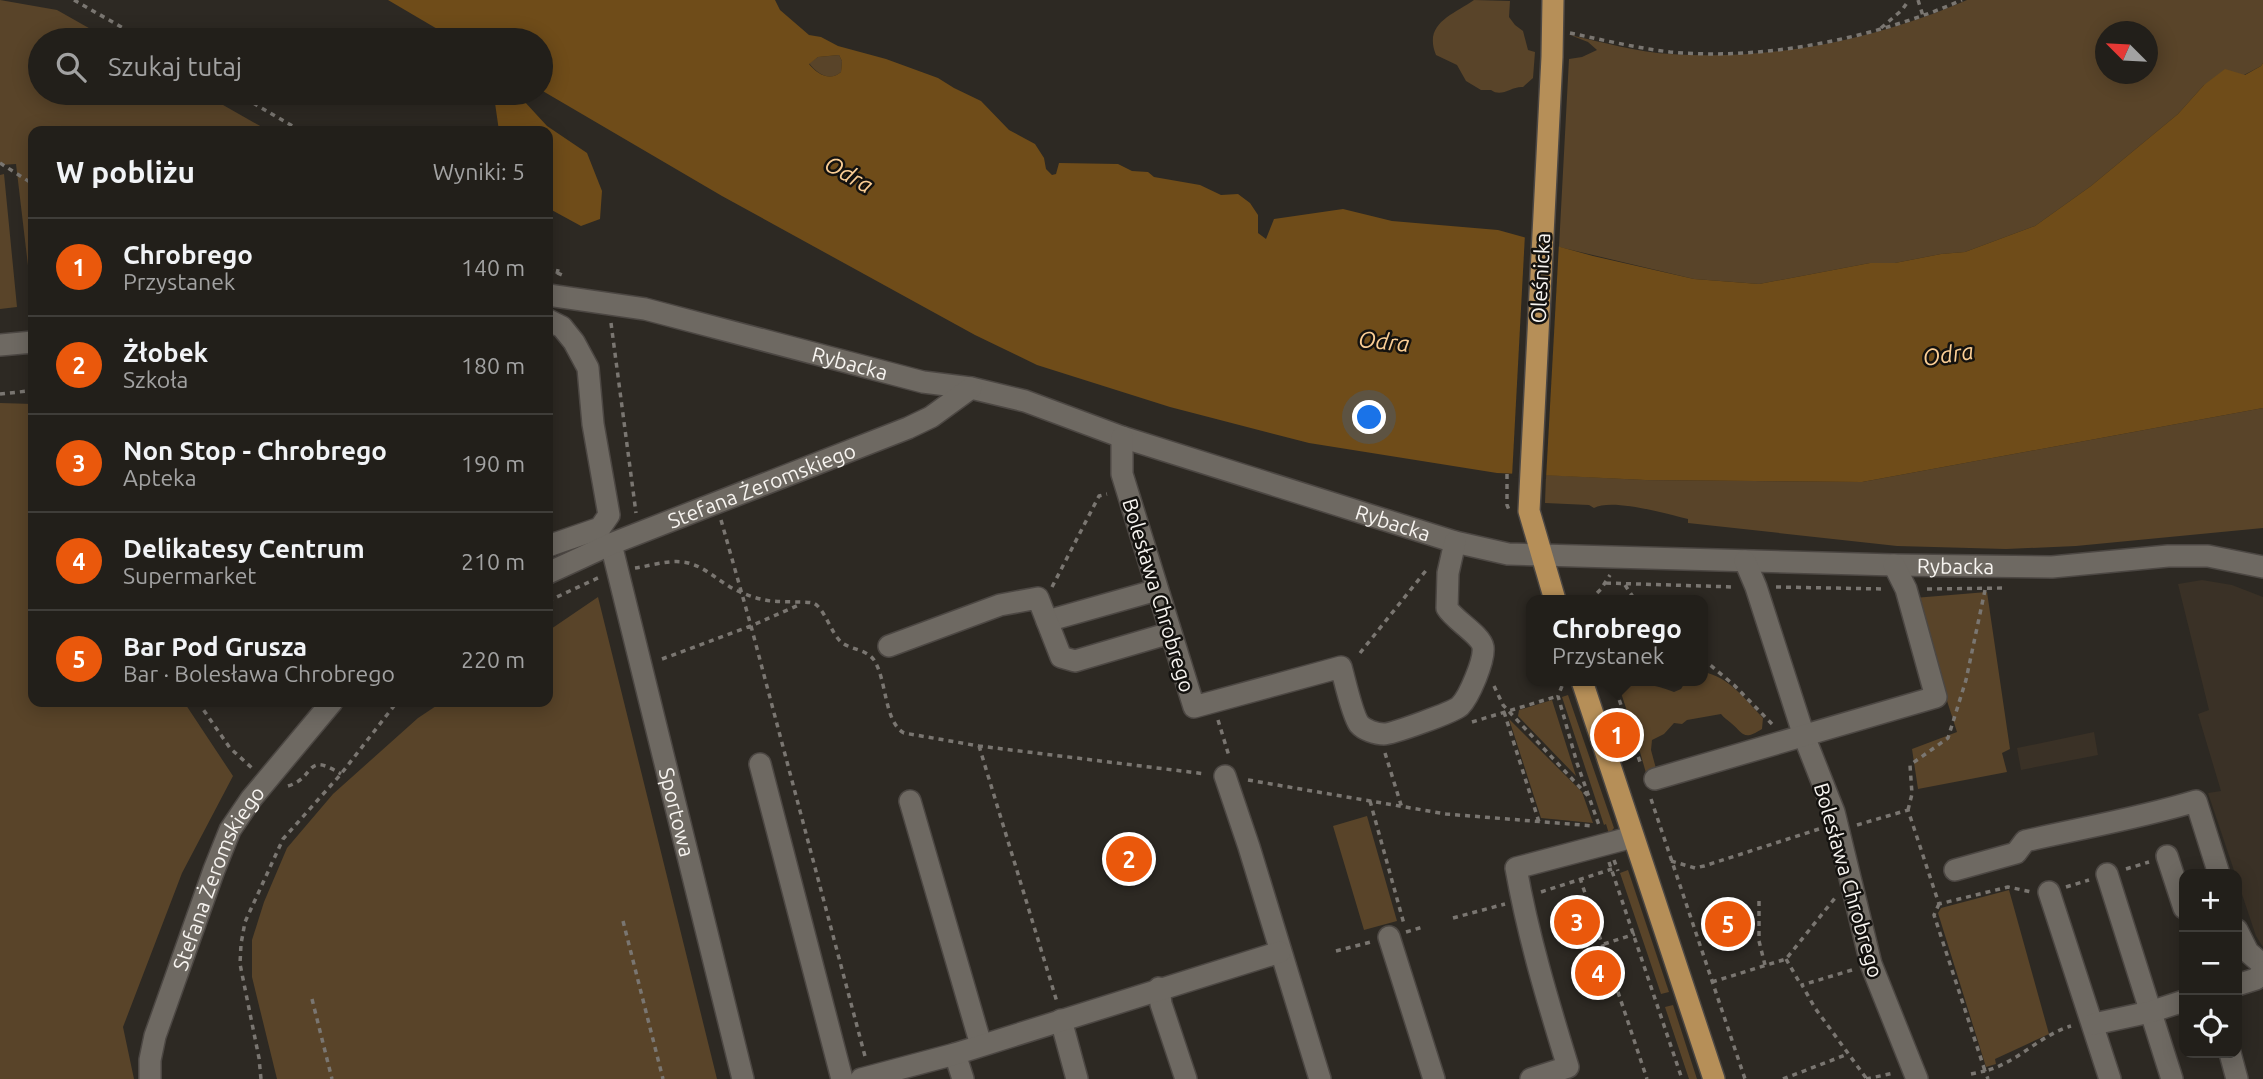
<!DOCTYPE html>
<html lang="pl">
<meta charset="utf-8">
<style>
:root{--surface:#221f1a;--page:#2e2c27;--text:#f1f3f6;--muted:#a2a2a2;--line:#3f3d39;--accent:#ea580c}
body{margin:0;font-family:Ubuntu,sans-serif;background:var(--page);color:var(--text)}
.controls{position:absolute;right:21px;bottom:21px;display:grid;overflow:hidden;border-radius:14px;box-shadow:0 4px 18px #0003}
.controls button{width:63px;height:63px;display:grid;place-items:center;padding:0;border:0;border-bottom:2px solid var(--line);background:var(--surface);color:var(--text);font:35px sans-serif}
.compass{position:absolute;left:2095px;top:21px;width:63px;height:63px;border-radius:50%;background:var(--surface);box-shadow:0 4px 18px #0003;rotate:294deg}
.you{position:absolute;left:1370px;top:418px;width:24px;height:24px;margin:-18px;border:5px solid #fff;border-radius:50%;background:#1a73e8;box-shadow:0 0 0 10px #1a73e833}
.badge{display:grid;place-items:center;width:46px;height:46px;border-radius:50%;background:var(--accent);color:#fff;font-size:23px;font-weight:700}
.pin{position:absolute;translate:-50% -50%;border:4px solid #fff;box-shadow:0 2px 7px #0006}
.popup{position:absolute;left:1526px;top:595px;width:182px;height:91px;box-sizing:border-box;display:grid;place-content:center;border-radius:14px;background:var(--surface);filter:drop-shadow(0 2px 5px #0005);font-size:23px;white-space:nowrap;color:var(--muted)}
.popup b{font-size:26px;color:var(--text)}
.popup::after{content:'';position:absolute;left:50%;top:100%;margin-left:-14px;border:14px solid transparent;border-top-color:var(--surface)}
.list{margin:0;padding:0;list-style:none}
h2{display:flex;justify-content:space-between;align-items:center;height:91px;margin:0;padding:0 28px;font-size:30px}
h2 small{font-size:23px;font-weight:400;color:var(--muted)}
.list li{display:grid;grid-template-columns:46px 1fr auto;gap:21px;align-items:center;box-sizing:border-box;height:98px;padding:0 28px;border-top:2px solid var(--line)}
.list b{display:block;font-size:26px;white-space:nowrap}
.list p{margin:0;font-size:23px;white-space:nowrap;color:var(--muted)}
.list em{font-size:23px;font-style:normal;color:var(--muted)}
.icon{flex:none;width:38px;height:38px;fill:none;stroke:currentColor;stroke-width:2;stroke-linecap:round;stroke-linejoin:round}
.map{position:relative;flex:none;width:2263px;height:1079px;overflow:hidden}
.search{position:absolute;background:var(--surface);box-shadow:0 4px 18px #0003;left:28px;top:28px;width:525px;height:77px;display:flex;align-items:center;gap:18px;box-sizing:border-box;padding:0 24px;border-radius:38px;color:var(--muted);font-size:26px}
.panel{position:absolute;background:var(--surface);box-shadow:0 4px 18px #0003;left:28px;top:126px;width:525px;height:581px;border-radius:14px}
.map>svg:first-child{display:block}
.built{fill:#3a3126}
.green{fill:#594429;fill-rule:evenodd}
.water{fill:#6f4c19;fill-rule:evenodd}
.pier{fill:#2d2923}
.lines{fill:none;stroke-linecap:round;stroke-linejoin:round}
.minor-casing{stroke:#4c4743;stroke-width:24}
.major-casing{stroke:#4c4743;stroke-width:24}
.path{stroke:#7a7671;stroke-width:3.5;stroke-dasharray:5 5;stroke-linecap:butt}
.minor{stroke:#6e6962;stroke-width:21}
.major{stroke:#b68f58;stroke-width:21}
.labels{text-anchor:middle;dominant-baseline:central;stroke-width:5;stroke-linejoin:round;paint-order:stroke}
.street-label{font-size:21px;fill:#f7f4f0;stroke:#14120f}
.water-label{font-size:23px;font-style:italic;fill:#fbce95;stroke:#14120f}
</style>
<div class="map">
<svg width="2263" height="1079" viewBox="0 0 2263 1079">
<rect width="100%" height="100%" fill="#2d2923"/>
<!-- built -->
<path class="built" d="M2202,580L2232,585L2263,597V947L2256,936L2208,793L2221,791L2198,714L2209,710L2178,584Z
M2094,732L2098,755L2021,770L2017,748Z"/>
<!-- green -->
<path class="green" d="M0,0L57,10L110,40H40V93H202L269,131H33V308L16,164L0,165Z
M1474,0L1510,1L1509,17L1515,25L1523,31L1528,50L1535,52L1533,78L1523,87C1511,86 1502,98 1491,90H1481L1466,81L1457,65L1436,55C1423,23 1453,15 1474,0Z
M1967,0H2263V63L2261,66L2244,75L2204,85L2178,114L2091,186L2035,226L1965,252L1941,254L1895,263H1870L1759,284L1694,279L1559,247L1569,59L1582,57L1597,50L1588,42L1570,35C1602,42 1637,52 1670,54C1771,61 1875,40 1967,0ZM2106,32H2148V74H2106Z
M839,55L842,61L841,72C830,82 817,74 809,63L818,57Z
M4,174L17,307L0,309V175Z
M0,403L33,404V702H184L233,776L182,873L123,1027L134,1079H0Z
M2263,408V528L2076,546L2006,549L1897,546L1688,523V519C1667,514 1612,498 1594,508L1589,505L1545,503L1546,475L1645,480L1862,482Z
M1987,592L2010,749L2002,753L2007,772L1918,789L1912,749L1957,732L1914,598Z
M598,597L717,1079H277L252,977V940L264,902L287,848L333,794L418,718L442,702H548V631Z
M1703,672C1728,676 1746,700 1763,718L1762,729C1743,741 1744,734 1731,723C1728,720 1724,718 1721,714L1687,720L1682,724L1674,723L1664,734L1652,740L1651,750L1658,776L1648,780L1636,738L1617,681C1636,681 1656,685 1674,692L1681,689L1686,681H1703Z
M1568,695L1614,828L1609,834L1606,824L1604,825L1562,697Z
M1552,700L1576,776L1518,716L1519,710Z
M1509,719L1582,792L1593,823L1541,818Z
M1367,816L1397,921L1364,930L1333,826Z
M1628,870L1669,992L1661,994L1620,873Z
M2009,890L2049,1034L1995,1059L1996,1064L1986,1067L1938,913L1941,908Z
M1673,1005L1697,1079H1689L1665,1007Z"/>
<!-- water -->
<path class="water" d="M388,0H775L780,10L809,35L821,37L838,46L886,59L938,78L954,88L981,101L1009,130L1035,144L1044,158L1046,169L1052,175L1056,174L1059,163L1118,164L1132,171L1148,172L1154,177L1200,185L1221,195L1238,194L1250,203L1258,215V233L1266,239L1274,219L1343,209L1392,221L1498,230L1593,256L1694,279L1759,284L1870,263H1895L1941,254L1965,252L2035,226L2091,186L2178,114L2204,85L2225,69L2245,75L2261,66L2263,63V408L1862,482L1645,480L1497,473L1309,443L1170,407L1037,365L975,335L722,196L541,90V40H456ZM839,55L842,61L841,72C830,82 817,74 809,64L818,57Z
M494,96L524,101L547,126L587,153L602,191L600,219L581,226L548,208V131H499Z"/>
<!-- pier -->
<path class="pier" d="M1525,234L1559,243L1546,479L1512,477Z"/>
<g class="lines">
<!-- minor casing -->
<g class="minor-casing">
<g id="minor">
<path id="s1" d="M548,295L645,309L923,382L971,388L1025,401L1122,437L1455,542L1508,554L1894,565L2052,567L2168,556H2208L2263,567"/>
<path d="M548,320L562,327L574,342L588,368L593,424L609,515L600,528L548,546"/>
<path d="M0,345L33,342"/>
<path d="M1122,437V474L1194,707L1341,667C1345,681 1352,714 1359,724C1364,730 1376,734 1384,734C1392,734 1454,712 1460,706C1469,697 1485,660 1483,647C1481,635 1454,620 1447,608L1448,573L1455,542"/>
<path id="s2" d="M611,544L743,1079"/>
<path d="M1745,561L1756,587L1804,736L1834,812L1871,964L1917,1079"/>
<path id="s3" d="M548,573L611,544L908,428L931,417L971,388"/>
<path d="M1047,621L1157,590"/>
<path d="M889,646L1000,605L1038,598L1061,657L1075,661L1170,633"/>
<path d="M760,764L842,1079"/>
<path d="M1225,776L1249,847L1320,1079"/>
<path d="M1655,779L1936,697L1906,589L1894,565"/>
<path d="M910,801L981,1045"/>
<path d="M2167,856L2184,908"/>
<path d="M1955,870L2016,853L2025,841C2082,828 2140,818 2196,801L2219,874"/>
<path d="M2107,874L2172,1079"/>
<path d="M2049,892L2110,1079"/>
<path d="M2237,930L2248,952L2263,965"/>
<path d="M1389,937L1434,1079"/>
<path d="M2237,985L2256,979L2263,972"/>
<path d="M1159,988L1161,1004L1186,1079"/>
<path d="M1061,1020L1077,1079"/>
<path d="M2094,1024L2150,1012L2184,1001"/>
<path d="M2230,1053L2237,1079"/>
<path d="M955,1054L963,1079"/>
<path id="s4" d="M150,1079V1060L155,1036L214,870L230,830L251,799L332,702"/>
<path d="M861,1079L955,1054L1280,952"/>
<path d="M1531,1079L1568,1067C1548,1002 1528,936 1516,868L1633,837"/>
</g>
</g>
<!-- major casing -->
<g class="major-casing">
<path id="major" d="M1553,0L1552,57L1529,511L1555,600
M1582,681L1714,1079"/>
</g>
<!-- path -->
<path class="path" d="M74,0L144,40
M1918,0L1923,16
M1881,28L1902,10L1909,0
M1570,33C1603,40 1637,48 1670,52C1765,61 1875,38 1962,0
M236,93L301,131
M0,163L33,184
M548,269L562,275
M557,274L559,265
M611,323L636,513
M0,394L28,391L33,392
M1507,474V505L1509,510
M721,520L751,626L866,1060
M635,568C650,566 667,560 683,562C701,564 715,578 730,587C741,593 754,598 765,600C778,603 806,601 813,603C824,607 831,633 841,642C851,650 866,649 874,660C887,680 884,722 904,733L979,746L1206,774
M1606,583L1734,587
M1625,585L1635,600
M1052,587L1099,496L1107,494
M1776,587L1884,589
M1927,589L2007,588
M1590,600L1601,589L1610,575
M548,601L600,577
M1360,653L1428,568
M662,659L751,626L801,604
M1703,659L1734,685L1772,724
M1613,681L1641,765
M1494,686L1503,705L1590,798
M1562,686L1558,696L1577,763L1600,828
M198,702L230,748L253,769
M1504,712L1539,822
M1218,720L1229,756
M1472,722L1558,696
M979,746L1057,1002
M1385,753L1402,808
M1248,780L1446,814L1594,826
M288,786C317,777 304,751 341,774
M1651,799L1745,1079
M1370,801L1404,924
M1908,810L1912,794L1910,765L1948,738L1966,680L1985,590
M1857,825L1908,810L1939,904L2008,887L2032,892
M1614,860L1618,871
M1671,861L1695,868L1704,866L1819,829
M1609,862L1682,1079
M2126,869L2149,862
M1580,878L1647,1079
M2066,887L2089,880
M1541,892L1612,869
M1759,901V941L1765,965
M1939,904L1934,915L1985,1071C2017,1063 2040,1035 2071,1026
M1453,918L1505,904
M623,921L663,1079
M1406,932L1423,927
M1604,944L1635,934
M1336,951L1371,942
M1786,959L1801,985
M1852,970L1802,985L1815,1008L1866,1078
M1712,982L1786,959L1835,898
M312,999L332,1079
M1971,1074L1985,1071L1988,1079
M261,1079L259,1058L240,964L241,944L245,922L283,839L341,774L397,702
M1783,1079L1848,1054
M1866,1079L1894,1073"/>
<!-- minor -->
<use href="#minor" class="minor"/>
<!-- major -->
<use href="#major" class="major"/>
</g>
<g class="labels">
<!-- street labels -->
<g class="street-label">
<text transform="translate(1540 278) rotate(-87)">Oleśnicka</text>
<text stroke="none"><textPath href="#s1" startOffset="310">Rybacka</textPath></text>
<text stroke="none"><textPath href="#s3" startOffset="231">Stefana Żeromskiego</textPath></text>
<text stroke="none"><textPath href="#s1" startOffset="877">Rybacka</textPath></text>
<text stroke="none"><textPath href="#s1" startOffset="1444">Rybacka</textPath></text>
<text transform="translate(1159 595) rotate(73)">Bolesława Chrobrego</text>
<text stroke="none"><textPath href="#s2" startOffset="276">Sportowa</textPath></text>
<text stroke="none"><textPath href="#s4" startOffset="214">Stefana Żeromskiego</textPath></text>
<text transform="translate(1849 880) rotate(74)">Bolesława Chrobrego</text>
</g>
<!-- water labels -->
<g class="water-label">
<text transform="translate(849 174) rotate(30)">Odra</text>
<text transform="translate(1384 341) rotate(6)">Odra</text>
<text transform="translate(1948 354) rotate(-8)">Odra</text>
</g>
</g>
</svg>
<div class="controls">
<button>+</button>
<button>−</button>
<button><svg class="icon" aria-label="locate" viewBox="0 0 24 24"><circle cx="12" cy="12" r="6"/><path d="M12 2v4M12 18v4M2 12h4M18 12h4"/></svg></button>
</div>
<svg class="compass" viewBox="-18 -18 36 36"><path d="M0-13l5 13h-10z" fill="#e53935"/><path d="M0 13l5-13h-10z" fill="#a2a2a2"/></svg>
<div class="you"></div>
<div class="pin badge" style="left:1617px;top:735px">1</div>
<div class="popup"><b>Chrobrego</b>Przystanek</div>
<div class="pin badge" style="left:1129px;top:859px">2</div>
<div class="pin badge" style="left:1577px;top:922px">3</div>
<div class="pin badge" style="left:1598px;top:973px">4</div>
<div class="pin badge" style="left:1728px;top:924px">5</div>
<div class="search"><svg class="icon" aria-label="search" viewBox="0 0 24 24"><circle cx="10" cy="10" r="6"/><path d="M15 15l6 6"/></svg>Szukaj tutaj</div>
<section class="panel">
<h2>W pobliżu<small>Wyniki: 5</small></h2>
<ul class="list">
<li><span class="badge">1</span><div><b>Chrobrego</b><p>Przystanek</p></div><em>140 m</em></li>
<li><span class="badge">2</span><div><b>Żłobek</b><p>Szkoła</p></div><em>180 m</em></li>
<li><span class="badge">3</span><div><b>Non Stop - Chrobrego</b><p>Apteka</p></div><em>190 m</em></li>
<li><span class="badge">4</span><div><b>Delikatesy Centrum</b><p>Supermarket</p></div><em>210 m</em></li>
<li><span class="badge">5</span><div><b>Bar Pod Grusza</b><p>Bar · Bolesława Chrobrego</p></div><em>220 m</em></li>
</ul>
</section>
</div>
